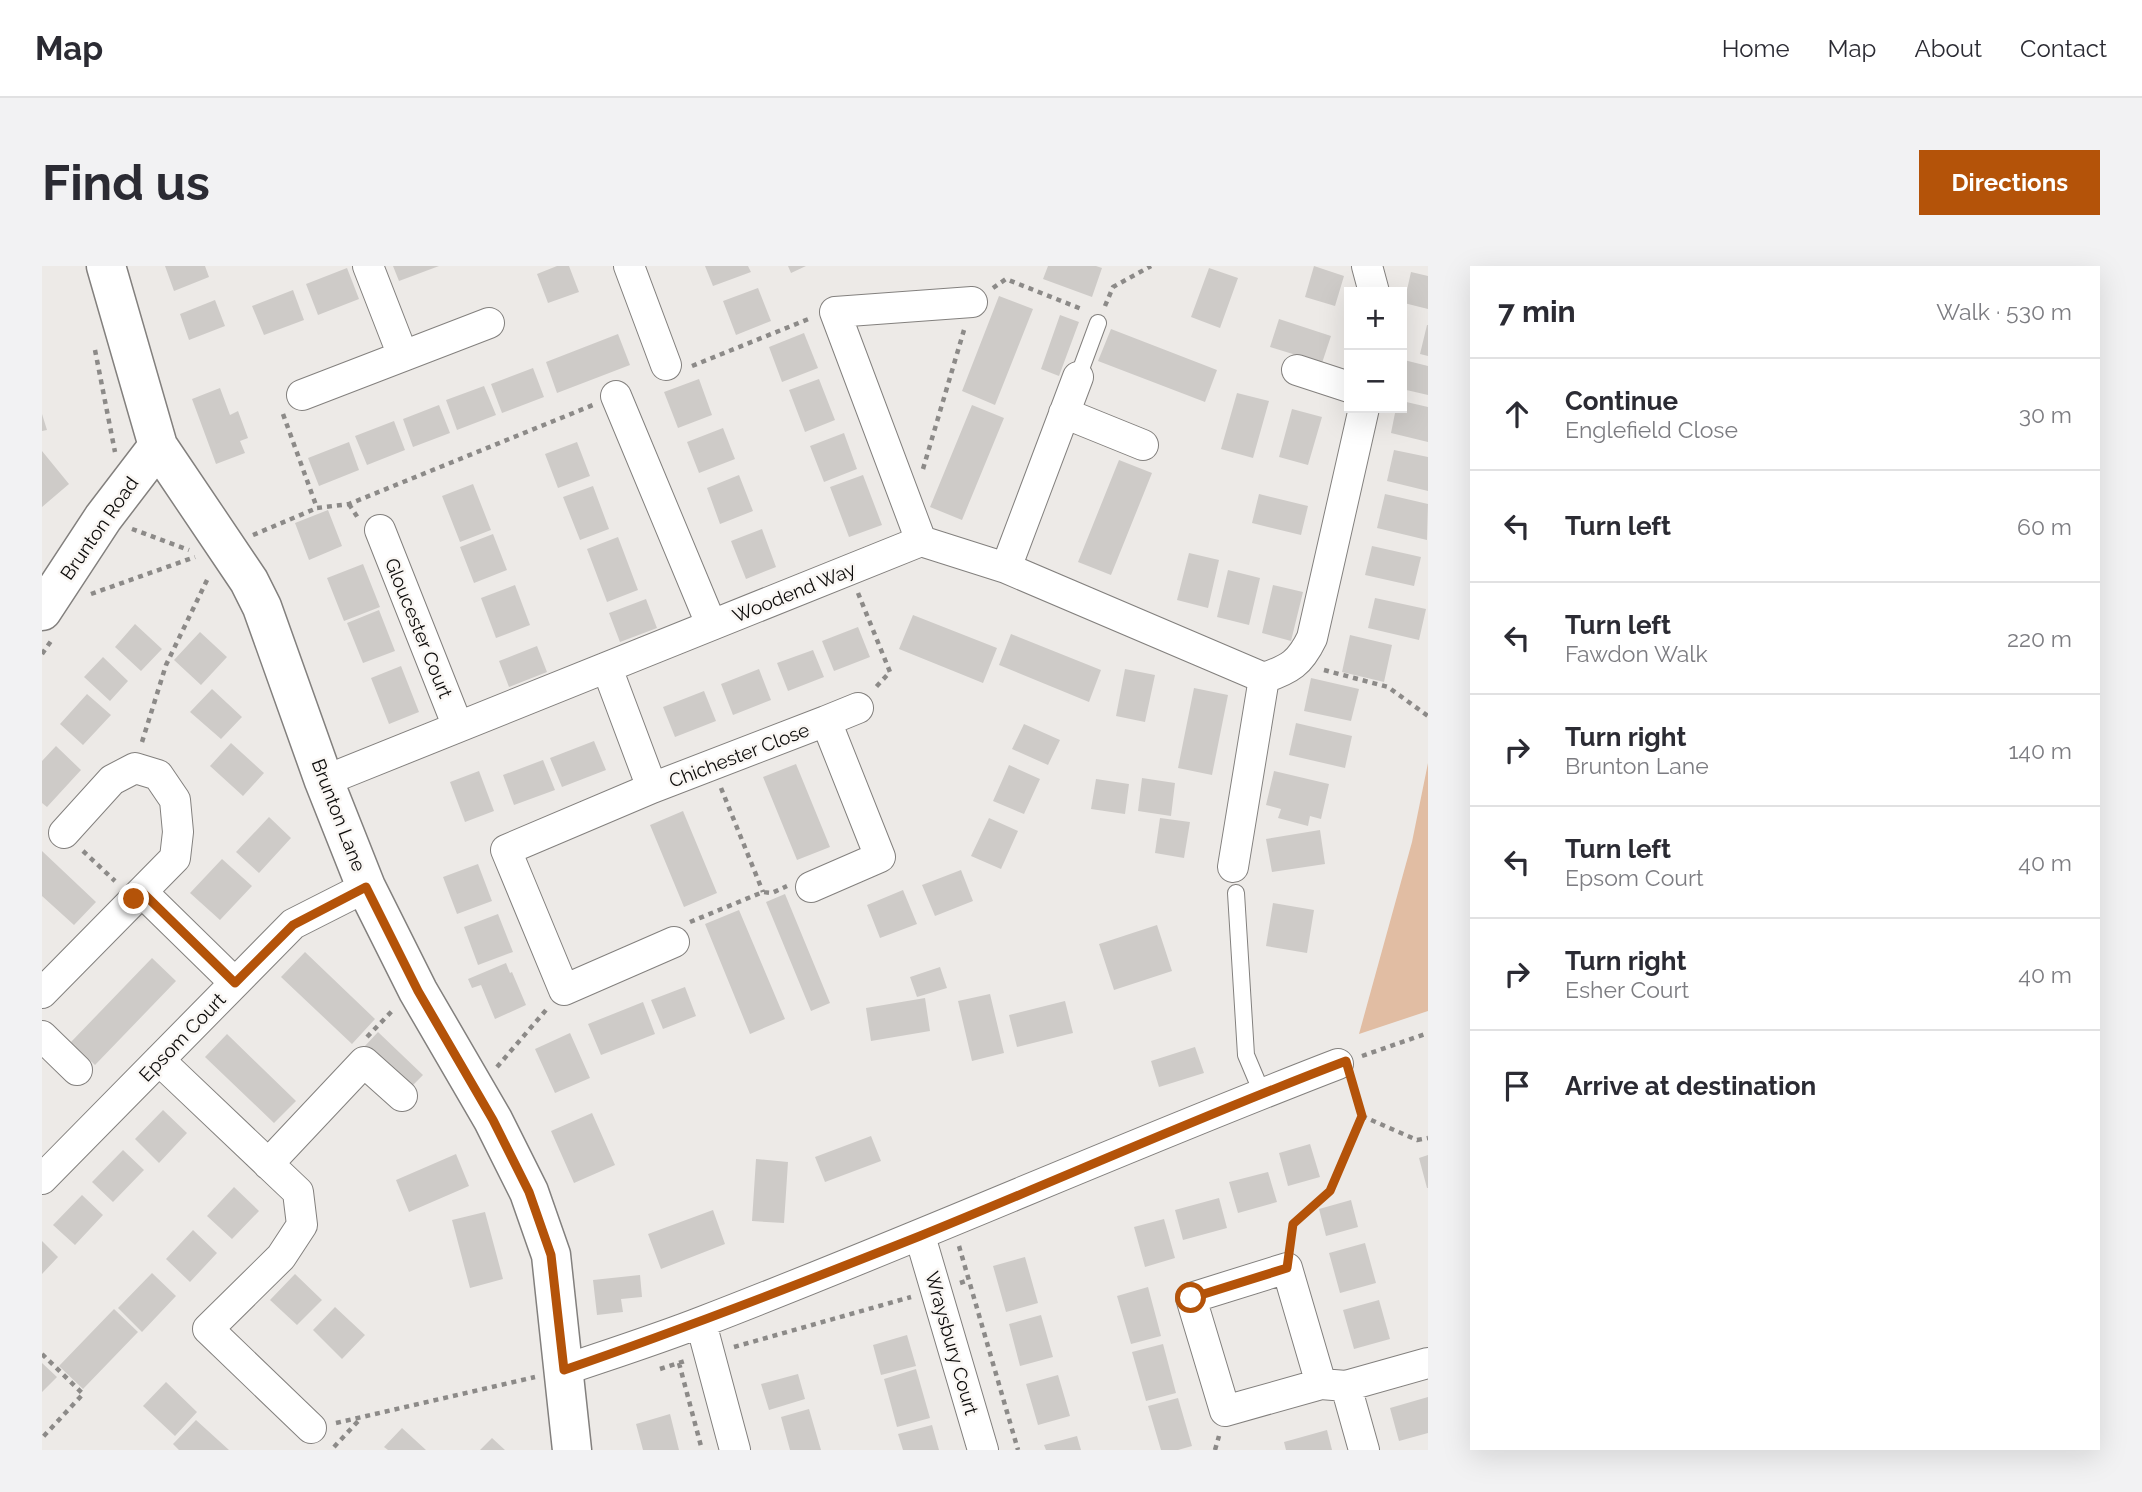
<!DOCTYPE html>
<meta charset="utf-8">
<style>
:root{--surface:#fff;--page:#f2f2f3;--text:#2b2b33;--muted:#7c7c81;--line:#e1e1e2;--accent:#b45309}
body{margin:0;font-family:Raleway,sans-serif;background:var(--page);color:var(--text)}
.controls{position:absolute;right:21px;top:21px;display:grid;overflow:hidden;border-radius:0px;box-shadow:0 7px 28px #0002}
.controls button{width:63px;height:63px;display:grid;place-items:center;padding:0;border:0;border-bottom:2px solid var(--line);background:var(--surface);color:var(--text);font:35px sans-serif}
.stop{position:absolute;width:21px;height:21px;margin:-16px;border:5px solid #b45309;border-radius:50%;background:#fff}
.stop.end{background:#b45309;border-color:#fff;box-shadow:0 2px 7px #0008}
.list{margin:0;padding:0;list-style:none}
h2{display:flex;justify-content:space-between;align-items:center;height:91px;margin:0;padding:0 28px;font-size:30px}
h2 small{font-size:23px;font-weight:400;color:var(--muted)}
.list li{display:grid;grid-template-columns:46px 1fr auto;gap:21px;align-items:center;box-sizing:border-box;height:112px;padding:0 28px;border-top:2px solid var(--line)}
.list b{display:block;font-size:26px;white-space:nowrap}
.list p{margin:0;font-size:23px;white-space:nowrap;color:var(--muted)}
.list em{font-size:23px;font-style:normal;color:var(--muted)}
.icon{flex:none;width:38px;height:38px;fill:none;stroke:currentColor;stroke-width:2;stroke-linecap:round;stroke-linejoin:round}
.map{position:relative;flex:none;width:1386px;height:1184px;overflow:hidden;border-radius:0px}
header{display:flex;align-items:center;gap:42px;box-sizing:border-box;height:98px;padding:0 35px;background:var(--surface);border-bottom:2px solid var(--line)}
header strong{font-size:33px}
nav{display:flex;gap:38px;margin-inline-start:auto;font-size:24px}
.intro{display:flex;align-items:center;justify-content:space-between;box-sizing:border-box;height:168px;padding:0 42px}
h1{margin:0;font-size:49px}
.button{padding:18px 32px;border-radius:0px;background:var(--accent);color:#fff;font-size:24px;font-weight:700}
main{display:flex;gap:42px;padding:0 42px}
aside{flex:1;background:var(--surface);border-radius:0px;box-shadow:0 7px 28px #0002}
.map>svg:first-child{display:block}
.green{fill:#e1bda3}
.building{fill:#cecbc8}
.lines{fill:none;stroke-linecap:round;stroke-linejoin:round}
.lane-casing{stroke:#83807e;stroke-width:18}
.street-casing{stroke:#83807e;stroke-width:32}
.secondary-casing{stroke:#83807e;stroke-width:41}
.path{stroke:#8c8a88;stroke-width:4.5;stroke-dasharray:5 5;stroke-linecap:butt}
.lane{stroke:#fff;stroke-width:16}
.street{stroke:#fff;stroke-width:30}
.secondary{stroke:#fff;stroke-width:38}
.route{stroke:#b45309;stroke-width:9}
.labels{text-anchor:middle;dominant-baseline:central;stroke-width:5;stroke-linejoin:round;paint-order:stroke}
.street-label{font-size:19px;fill:#0c0b0a;stroke:#faf7f4}
</style>
<header>
<strong>Map</strong>
<nav><a>Home</a><a>Map</a><a>About</a><a>Contact</a></nav>
</header>
<div class="intro"><h1>Find us</h1><a class="button">Directions</a></div>
<main>
<div class="map">
<svg width="1386" height="1184" viewBox="0 0 1386 1184">
<rect width="100%" height="100%" fill="#edeae7"/>
<!-- green -->
<path class="green" d="M1386,497V745L1317,768L1370,576Z"/>
<!-- building -->
<path class="building" d="M123,0H163L167,11L132,25Z
M351,0H397L357,15Z
M515,0H527L537,26L506,37L495,8Z
M663,0H706L709,6L671,20Z
M746,0H764L749,7Z
M1006,0H1054L1060,2L1050,31L1001,13Z
M1272,0L1302,10L1293,40L1263,31Z
M305,2L317,33L276,49L264,18Z
M1167,2L1196,12L1178,62L1149,51Z
M1369,6L1386,10V43L1362,37Z
M716,22L729,55L694,69L681,35Z
M251,24L262,54L222,69L210,40Z
M957,30L991,43L953,139L920,125Z
M173,34L183,60L147,74L138,48Z
M1018,49L1037,56L1017,110L999,103Z
M1237,53L1289,70L1280,97L1228,81Z
M1385,59H1386V90L1378,88Z
M1069,63L1175,104L1163,136L1056,95Z
M762,67L776,102L740,116L727,81Z
M576,68L588,99L515,127L504,96Z
M1362,94L1386,100V129L1360,123Z
M491,102L502,131L460,147L449,118Z
M657,113L670,149L636,162L622,126Z
M777,113L793,154L763,166L747,124Z
M442,120L454,149L415,164L404,134Z
M178,122L188,149L196,145L206,172L198,175L203,187L174,198L150,133Z
M1195,127L1227,135L1211,192L1179,183Z
M1360,135L1386,141V176L1349,167L1354,142H1360Z
M397,139L408,167L371,181L361,153Z
M930,139L962,152L920,254L888,241Z
M1250,143L1280,151L1266,199L1237,191Z
M0,148L5,164L0,165Z
M352,155L363,184L325,199L313,170Z
M681,162L693,193L657,207L645,176Z
M802,167L815,203L782,216L768,180Z
M307,176L317,204L277,220L266,192Z
M535,176L548,210L516,222L503,188Z
M1352,184L1386,191V225L1345,215Z
M0,185L27,218L0,241Z
M1077,194L1110,207L1069,309L1036,296Z
M697,209L711,245L678,258L665,222Z
M821,209L840,259L807,271L788,221Z
M431,218L449,264L418,276L400,230Z
M551,220L567,263L538,274L521,231Z
M1217,228L1266,240L1259,269L1210,257Z
M1343,228L1386,238L1385,274L1335,262Z
M286,244L300,280L267,294L253,257Z
M720,263L734,301L704,313L689,275Z
M451,268L465,304L432,317L418,281Z
M576,271L596,324L565,336L545,283Z
M1330,280L1379,291L1372,320L1323,309Z
M1147,287L1177,294L1166,342L1135,334Z
M321,298L338,341L302,355L285,312Z
M1186,304L1218,312L1207,359L1175,351Z
M473,319L488,359L454,372L439,332Z
M1231,319L1261,326L1249,375L1220,367Z
M1333,332L1384,343L1377,374L1326,362Z
M604,333L615,362L578,376L567,347Z
M337,344L353,385L321,397L305,357Z
M871,349L955,382L941,417L857,383Z
M93,358L120,383L99,405L73,381Z
M816,361L828,391L792,405L780,375Z
M158,366L185,391L159,419L132,394Z
M969,368L1059,404L1047,436L957,399Z
M1308,369L1350,379L1342,416L1300,406Z
M495,380L505,406L467,421L457,395Z
M771,384L782,411L746,425L735,397Z
M61,391L86,415L68,435L42,411Z
M359,400L377,446L347,458L329,412Z
M717,403L729,434L691,449L679,418Z
M1083,403L1113,409L1103,456L1074,450Z
M1269,412L1317,423L1309,455L1262,445Z
M1152,422L1186,429L1170,509L1136,502Z
M170,423L200,451L179,473L148,446Z
M662,425L674,455L633,471L621,441Z
M45,428L69,449L41,479L18,458Z
M1254,457L1310,470L1303,502L1247,489Z
M982,458L1018,474L1006,499L970,483Z
M552,475L564,504L520,521L508,492Z
M189,477L222,507L201,530L168,500Z
M14,480L39,504L5,541L0,537V495Z
M501,494L513,524L472,539L461,509Z
M754,498L788,581L755,594L721,511Z
M967,499L998,513L982,548L951,535Z
M437,505L452,545L423,556L408,516Z
M1232,505L1287,518L1279,553L1268,550L1266,560L1236,552L1239,543L1224,539Z
M1100,512L1133,517L1129,550L1096,545Z
M1054,513L1087,518L1083,548L1049,543Z
M641,545L675,627L642,641L608,559Z
M227,551L249,572L217,607L194,586Z
M947,552L976,565L959,603L929,590Z
M1118,552L1148,556L1142,592L1113,587Z
M1278,564L1283,598L1230,606L1224,573Z
M0,585L54,636L32,659L0,630Z
M180,593L210,620L178,654L148,627Z
M436,598L450,635L415,648L401,611Z
M919,604L931,635L893,650L880,619Z
M861,624L875,658L838,672L825,639Z
M743,628L788,737L769,745L724,636Z
M1231,637L1272,644L1265,687L1224,680Z
M697,644L743,753L708,768L663,658Z
M456,648L471,686L436,699L422,661Z
M1115,659L1130,705L1072,724L1057,678Z
M263,686L333,753L310,778L239,711Z
M110,692L134,715L53,799L29,776Z
M464,697L468,707L470,706L484,739L453,753L439,719L430,722L426,713Z
M898,701L905,722L875,731L868,711Z
M643,721L654,750L621,763L609,734Z
M948,728L962,787L930,795L916,735Z
M883,732L888,765L829,775L824,742Z
M1023,735L1031,767L975,781L967,749Z
M601,736L613,768L559,789L546,758Z
M336,766L381,809L366,824L322,781Z
M528,767L548,812L513,827L493,783Z
M185,768L254,835L232,857L163,791Z
M1153,781L1162,807L1117,821L1109,795Z
M121,844L145,867L117,897L93,873Z
M550,847L573,899L532,917L509,865Z
M829,870L839,895L783,916L773,891Z
M1268,878L1278,911L1246,920L1237,887Z
M81,884L102,904L71,936L50,916Z
M414,888L427,920L367,946L354,914Z
M1386,889V922H1385L1377,892Z
M714,893L746,896L742,957L710,955Z
M1226,906L1235,936L1196,947L1187,916Z
M192,921L217,945L190,973L165,950Z
M40,929L61,949L33,979L11,959Z
M1177,932L1185,962L1141,974L1133,944Z
M1309,934L1316,961L1284,970L1277,943Z
M671,944L683,978L619,1003L606,968Z
M443,946L461,1013L428,1022L410,954Z
M1122,953L1133,992L1103,1001L1092,961Z
M151,964L175,987L148,1016L124,993Z
M0,975L16,991L0,1008Z
M1323,977L1334,1017L1298,1027L1287,987Z
M983,991L996,1037L964,1046L951,1000Z
M110,1007L134,1030L100,1066L76,1042Z
M253,1008L280,1034L255,1059L228,1034Z
M598,1009L600,1031L579,1033L581,1046L555,1049L551,1014Z
M1106,1021L1119,1070L1089,1078L1075,1030Z
M1337,1034L1348,1073L1312,1083L1301,1044Z
M293,1041L323,1069L300,1093L271,1064Z
M72,1043L96,1066L41,1123L17,1100Z
M999,1049L1011,1091L978,1100L967,1058Z
M865,1069L874,1100L839,1109L831,1079Z
M1121,1078L1134,1127L1104,1135L1090,1086Z
M0,1097L15,1111L0,1126Z
M874,1103L888,1152L855,1161L842,1113Z
M756,1108L763,1133L727,1144L719,1118Z
M1016,1109L1028,1150L996,1159L984,1118Z
M124,1116L155,1146L133,1170L101,1140Z
M1386,1131V1167L1357,1175L1348,1142Z
M1136,1132L1150,1180L1136,1184H1119L1106,1140Z
M767,1143L779,1184H748L739,1151Z
M628,1148L637,1184H601L594,1158Z
M154,1154L187,1184H137L131,1178Z
M890,1159L897,1184H861L856,1168Z
M360,1162L384,1184H346L342,1181Z
M1285,1164L1290,1184H1244L1242,1176Z
M1035,1170L1039,1184H1004L1002,1179Z
M450,1172L463,1184H438Z"/>
<g class="lines">
<!-- lane casing -->
<g class="lane-casing">
<path id="lane" d="M1036,111L1056,57
M1194,627L1204,789L1220,827"/>
</g>
<!-- street casing -->
<g class="street-casing">
<path id="street" d="M326,0L361,90
M587,0L624,99
M1325,0L1332,26
M1255,104L1307,121
M260,129L447,57
M574,130L669,358
M1022,147L1101,179
M338,264L416,461
M879,275L793,46L930,36
M964,302L1036,111
M565,402L610,522
M784,455L816,442
M282,515L879,275L964,302L1222,412C1248,403 1258,397 1270,372L1322,142
M1191,601L1222,412
M100,626L193,717
M632,676L522,724L464,584L610,522L784,455L838,591L769,621
M0,727L133,592L136,566L133,534L116,509L93,502L70,514L22,567
M0,770L35,804
M117,794L256,926L260,959L239,991L166,1063L269,1162
M226,898L322,796L360,830
M0,913L251,658L324,621
M878,970L941,1184
M659,1057L693,1184
M522,1104C569,1088 616,1073 662,1055C875,973 1083,880 1296,798
M1279,1118L1245,1002L1149,1032L1183,1145L1279,1118L1304,1120
M1322,1184L1304,1120L1386,1097"/>
</g>
<!-- secondary casing -->
<g class="secondary-casing">
<path id="secondary" d="M64,0L116,180L207,315L220,341L282,515L324,621L376,725L451,854L487,926L509,989L530,1184
M0,345L61,252L116,180"/>
</g>
<!-- path -->
<path class="path" d="M951,22L964,13L1042,44
M1063,40L1071,21L1109,0
M53,84L73,186
M650,100L769,52
M241,148L275,242L307,238L551,139
M881,203L922,64
M307,238L316,252
M90,263L147,284
M211,269L275,242
M816,327L848,406L833,422
M49,328L153,291
M0,388L9,375
M1282,404L1346,421L1386,450
M100,476L124,399L167,310
M679,522L721,626
M41,585L73,615
M648,656L721,626L730,627L745,620
M325,771L351,744
M1320,790L1386,767
M455,801L504,744
M1320,850L1375,874L1386,872
M1249,977L1251,958L1288,925L1320,850L1311,817
M917,980L976,1184
M918,1017L927,1014
M692,1081L869,1031
M0,1088L41,1128L0,1172
M637,1097L660,1184
M618,1103L643,1095
M294,1157L493,1111
M292,1181L319,1152
M1173,1184L1177,1170"/>
<!-- lane -->
<use href="#lane" class="lane"/>
<!-- street -->
<use href="#street" class="street"/>
<!-- secondary -->
<use href="#secondary" class="secondary"/>
</g>
<g class="lines">
<!-- route -->
<path class="route" d="M92,633L100,626L193,717L251,659L324,621L376,725L451,854L487,926L509,989L522,1104C642,1063 760,1017 878,970C1021,912 1161,849 1304,795L1320,850L1288,925L1251,958L1245,1002L1149,1032"/>
</g>
<g class="labels">
<!-- street labels -->
<g class="street-label">
<text transform="translate(57 262) rotate(-55)">Brunton Road</text>
<text transform="translate(752 326) rotate(-22)">Woodend Way</text>
<text transform="translate(377 362) rotate(68)">Gloucester Court</text>
<text transform="translate(697 489) rotate(-21)">Chichester Close</text>
<text transform="translate(297 549) rotate(69)">Brunton Lane</text>
<text transform="translate(140 771) rotate(-46)">Epsom Court</text>
<text transform="translate(910 1077) rotate(74)">Wraysbury Court</text>
</g>
</g>
</svg>
<div class="controls">
<button>+</button>
<button>−</button>
</div>
<div class="stop" style="left:1149px;top:1032px"></div>
<div class="stop end" style="left:92px;top:633px"></div>
</div>
<aside>
<h2>7 min<small>Walk · 530 m</small></h2>
<ul class="list">
<li><svg class="icon" aria-label="ahead" viewBox="0 0 24 24"><path d="M12 20V5M6 11l6-6 6 6"/></svg><div><b>Continue</b><p>Englefield Close</p></div><em>30 m</em></li>
<li><svg class="icon" aria-label="left" viewBox="0 0 24 24"><path d="M17 20v-9H6M10 6l-5 5 5 5"/></svg><div><b>Turn left</b></div><em>60 m</em></li>
<li><svg class="icon" aria-label="left" viewBox="0 0 24 24"><path d="M17 20v-9H6M10 6l-5 5 5 5"/></svg><div><b>Turn left</b><p>Fawdon Walk</p></div><em>220 m</em></li>
<li><svg class="icon" aria-label="right" viewBox="0 0 24 24"><path d="M7 20v-9h11M14 6l5 5-5 5"/></svg><div><b>Turn right</b><p>Brunton Lane</p></div><em>140 m</em></li>
<li><svg class="icon" aria-label="left" viewBox="0 0 24 24"><path d="M17 20v-9H6M10 6l-5 5 5 5"/></svg><div><b>Turn left</b><p>Epsom Court</p></div><em>40 m</em></li>
<li><svg class="icon" aria-label="right" viewBox="0 0 24 24"><path d="M7 20v-9h11M14 6l5 5-5 5"/></svg><div><b>Turn right</b><p>Esher Court</p></div><em>40 m</em></li>
<li><svg class="icon" aria-label="arrive" viewBox="0 0 24 24"><path d="M6 21V4h12l-3 4 3 4H6"/></svg><div><b>Arrive at destination</b></div></li>
</ul>
</aside>
</main>
